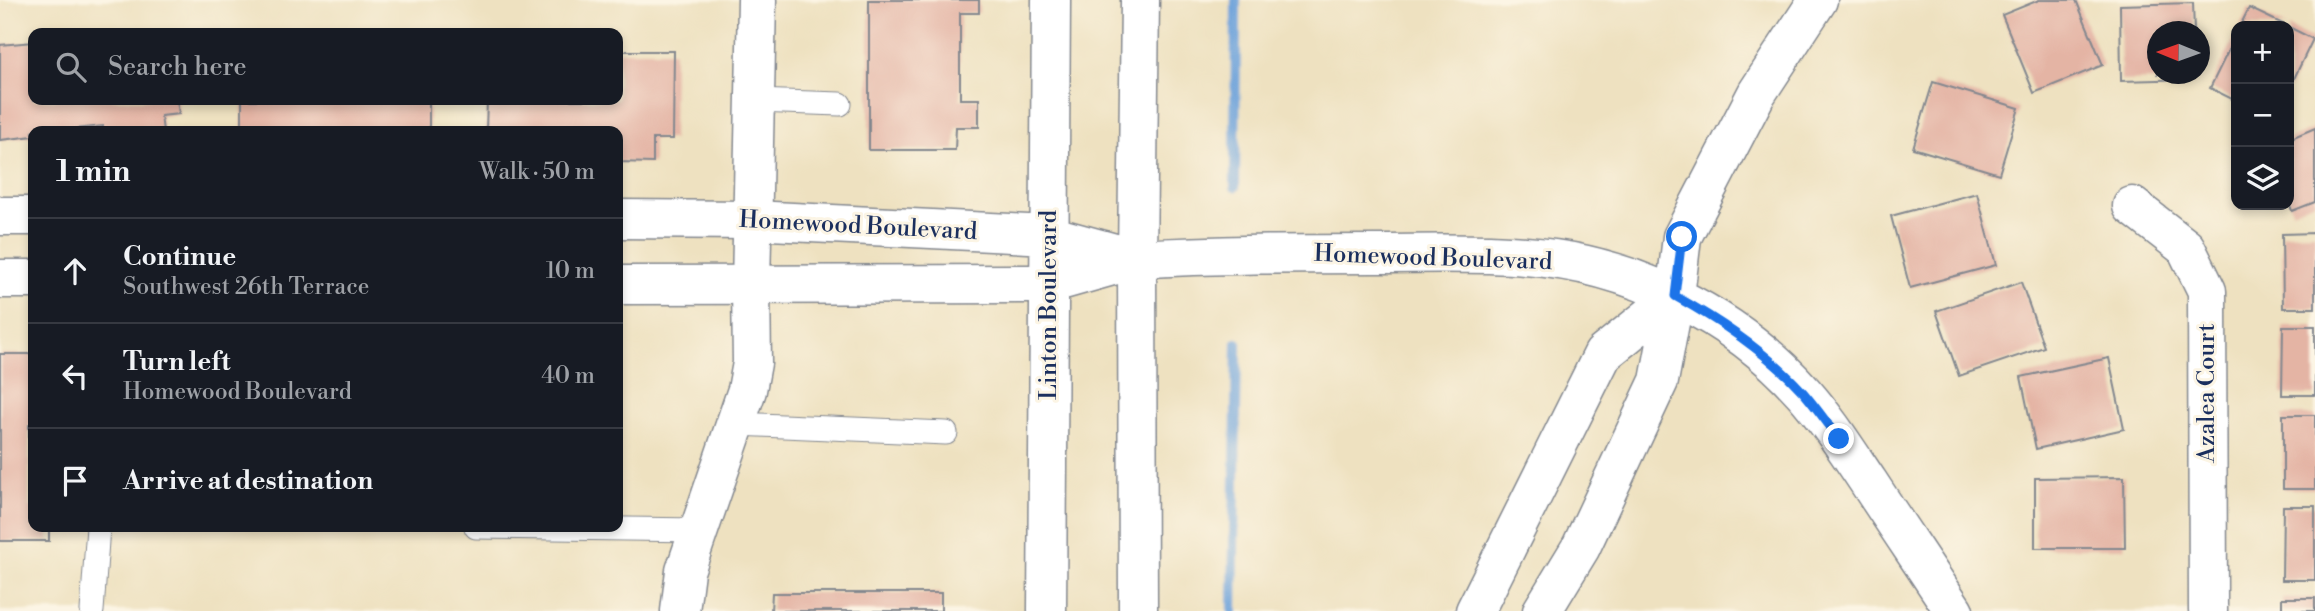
<!DOCTYPE html>
<meta charset="utf-8">
<style>
:root{--surface:#171b24;--page:#20242c;--text:#f1f3f6;--muted:#9ea1a6;--line:#363941}
body{margin:0;font-family:"Libre Bodoni",serif;background:var(--page);color:var(--text)}
.controls{position:absolute;right:21px;top:21px;display:grid;overflow:hidden;border-radius:14px;box-shadow:0 4px 10px #0003}
.controls button{width:63px;height:63px;display:grid;place-items:center;padding:0;border:0;border-bottom:2px solid var(--line);background:var(--surface);color:var(--text);font:35px sans-serif}
.compass{position:absolute;left:2147px;top:21px;width:63px;height:63px;border-radius:50%;background:var(--surface);box-shadow:0 4px 10px #0003;rotate:271deg}
.stop{position:absolute;width:21px;height:21px;margin:-16px;border:5px solid #1a73e8;border-radius:50%;background:#fff}
.stop.end{background:#1a73e8;border-color:#fff;box-shadow:0 2px 7px #0008}
.list{margin:0;padding:0;list-style:none}
h2{display:flex;justify-content:space-between;align-items:center;height:91px;margin:0;padding:0 28px;font-size:30px}
h2 small{font-size:23px;font-weight:400;color:var(--muted)}
.list li{display:grid;grid-template-columns:46px 1fr auto;gap:21px;align-items:center;box-sizing:border-box;height:105px;padding:0 28px;border-top:2px solid var(--line)}
.list b{display:block;font-size:26px;white-space:nowrap}
.list p{margin:0;font-size:23px;white-space:nowrap;color:var(--muted)}
.list em{font-size:23px;font-style:normal;color:var(--muted)}
.icon{flex:none;width:38px;height:38px;fill:none;stroke:currentColor;stroke-width:2;stroke-linecap:round;stroke-linejoin:round}
.map{position:relative;flex:none;width:2315px;height:611px;overflow:hidden}
.search{position:absolute;background:var(--surface);box-shadow:0 4px 10px #0003;left:28px;top:28px;width:595px;height:77px;display:flex;align-items:center;gap:18px;box-sizing:border-box;padding:0 24px;border-radius:14px;color:var(--muted);font-size:26px}
.panel{position:absolute;background:var(--surface);box-shadow:0 4px 10px #0003;left:28px;top:126px;width:595px;height:406px;border-radius:14px}
.map>svg:first-child{display:block}
.lines{fill:none;stroke-linecap:round;stroke-linejoin:round}
.stream{stroke:#6da2da;stroke-width:10}
.building{fill:#e4b4a4}
.lane-casing{stroke:#84888f;stroke-width:25}
.street-casing{stroke:#84888f;stroke-width:41}
.secondary-casing{stroke:#84888f;stroke-width:41}
.lane{stroke:#fff;stroke-width:23}
.street{stroke:#fff;stroke-width:38}
.secondary{stroke:#fff;stroke-width:38}
.route{stroke:#1a73e8;stroke-width:9}
.labels{text-anchor:middle;dominant-baseline:central;stroke-width:6;stroke-linejoin:round;paint-order:stroke}
.street-label{font-size:24px;fill:#1b2f5e;stroke:#fcf5e5}
</style>
<div class="map">
<svg width="2315" height="611" viewBox="0 0 2315 611">
<rect width="100%" height="100%" fill="#fcf5e5"/>
<filter id="ink" filterUnits="userSpaceOnUse"><feTurbulence type="fractalNoise" baseFrequency=".0143" numOctaves="2"/><feDisplacementMap in="SourceGraphic" scale="14" xChannelSelector="R" yChannelSelector="G"/><feConvolveMatrix kernelMatrix="1 2 1 2 8 2 1 2 1" color-interpolation-filters="sRGB"/></filter>
<filter id="wash" filterUnits="userSpaceOnUse"><feTurbulence type="fractalNoise" baseFrequency=".00686" numOctaves="4" result="noise"/><feDisplacementMap in="SourceGraphic" scale="28" xChannelSelector="R" yChannelSelector="G"/><feGaussianBlur stdDeviation="1.57" result="paint"/><feColorMatrix in="noise" values="0 0 0 0 0 0 0 0 0 0 0 0 0 0 0 0 0 1.4 0 .05"/><feComposite in="paint" operator="in"/></filter>
<g filter="url(#wash)">
<rect width="100%" height="100%" fill="#eee1c0"/>
<g class="lines">
<!-- stream -->
<path class="stream" d="M1235,187L1236,0
M1233,611L1237,343"/>
</g>
<g id="blocks">
<!-- building -->
<path class="building" d="M869,0H979V13H960V99H979V127H956L955,150H869Z
M2039,0H2076L2103,65L2034,93L2002,15Z
M2193,3L2194,32H2158V74H2194V79L2121,81L2120,5Z
M2249,8L2287,26H2240Z
M2289,27L2313,39L2289,89Z
M2236,35V101L2210,88Z
M33,42V100H177L179,114L161,116L163,131H103V126L73,129L74,131H33V136L0,140V45Z
M618,51H674L673,139H653V163L618,162V131H486L487,100H618Z
M1933,82L2019,108L1999,174L1913,148Z
M242,100H429V131H242Z
M2315,128V202L2292,211L2289,202V139Z
M1977,193L1996,265L1910,288L1891,216Z
M2315,233V308H2283L2282,234Z
M2021,282L2044,347L1959,376L1936,311Z
M2283,326H2315V395H2282Z
M0,354H33V425H29V507H33V527H49V541H0Z
M2109,358L2124,429L2036,449L2021,377Z
M2283,415H2315V489H2283Z
M2124,477L2125,548H2035V478Z
M2283,506H2315V580H2282Z
M772,593H941V611H771Z
M2282,598H2315V611H2282Z"/>
</g>
</g>
<g filter="url(#ink)">
<use href="#blocks" fill-opacity="0" stroke="#84888f" stroke-width="2"/>
<g class="lines">
<!-- lane casing -->
<g class="lane-casing">
<path id="lane" d="M755,101L840,104
M735,424L946,433
M476,527L699,530
M92,611L98,527"/>
</g>
<!-- street casing -->
<g class="street-casing">
<path id="street" d="M2132,206L2186,248L2207,291L2208,611
M1137,259C1217,254 1296,254 1376,254C1425,254 1475,252 1525,256C1629,263 1734,314 1804,393C1828,420 1848,452 1869,483C1897,526 1926,568 1954,611
M1675,296L1682,237L1757,93L1818,0
M680,611L685,571L747,390L752,363L751,286L757,0
M1475,611L1603,354L1675,296L1659,381L1581,547L1542,611"/>
</g>
<!-- secondary casing -->
<g class="secondary-casing">
<path id="secondary" d="M0,216H33
M618,219L752,220L1049,235L1137,259
M0,279H33
M618,285L1049,284L1137,259
M1047,611L1051,0
M1138,611L1137,259L1140,0"/>
</g>
<!-- lane -->
<use href="#lane" class="lane"/>
<!-- street -->
<use href="#street" class="street"/>
<!-- secondary -->
<use href="#secondary" class="secondary"/>
</g>
</g>
<g class="lines" filter="url(#ink)">
<!-- route -->
<path class="route" d="M1682,237L1675,296C1722,322 1767,352 1803,392C1816,407 1828,424 1839,439"/>
</g>
<g class="labels">
<!-- street labels -->
<g class="street-label">
<text transform="translate(858 226) rotate(3)">Homewood Boulevard</text>
<text transform="translate(1433 258) rotate(2)">Homewood Boulevard</text>
<text transform="translate(1049 305) rotate(-90)">Linton Boulevard</text>
<text transform="translate(2207 393) rotate(-90)">Azalea Court</text>
</g>
</g>
</svg>
<div class="controls">
<button>+</button>
<button>−</button>
<button><svg class="icon" aria-label="layers" viewBox="0 0 24 24"><path d="M12 4l9 5-9 5-9-5zM3 14l9 5 9-5"/></svg></button>
</div>
<svg class="compass" viewBox="-18 -18 36 36"><path d="M0-13l5 13h-10z" fill="#e53935"/><path d="M0 13l5-13h-10z" fill="#9ea1a6"/></svg>
<div class="stop" style="left:1682px;top:237px"></div>
<div class="stop end" style="left:1839px;top:439px"></div>
<div class="search"><svg class="icon" aria-label="search" viewBox="0 0 24 24"><circle cx="10" cy="10" r="6"/><path d="M15 15l6 6"/></svg>Search here</div>
<section class="panel">
<h2>1 min<small>Walk · 50 m</small></h2>
<ul class="list">
<li><svg class="icon" aria-label="ahead" viewBox="0 0 24 24"><path d="M12 20V5M6 11l6-6 6 6"/></svg><div><b>Continue</b><p>Southwest 26th Terrace</p></div><em>10 m</em></li>
<li><svg class="icon" aria-label="left" viewBox="0 0 24 24"><path d="M17 20v-9H6M10 6l-5 5 5 5"/></svg><div><b>Turn left</b><p>Homewood Boulevard</p></div><em>40 m</em></li>
<li><svg class="icon" aria-label="arrive" viewBox="0 0 24 24"><path d="M6 21V4h12l-3 4 3 4H6"/></svg><div><b>Arrive at destination</b></div></li>
</ul>
</section>
</div>
